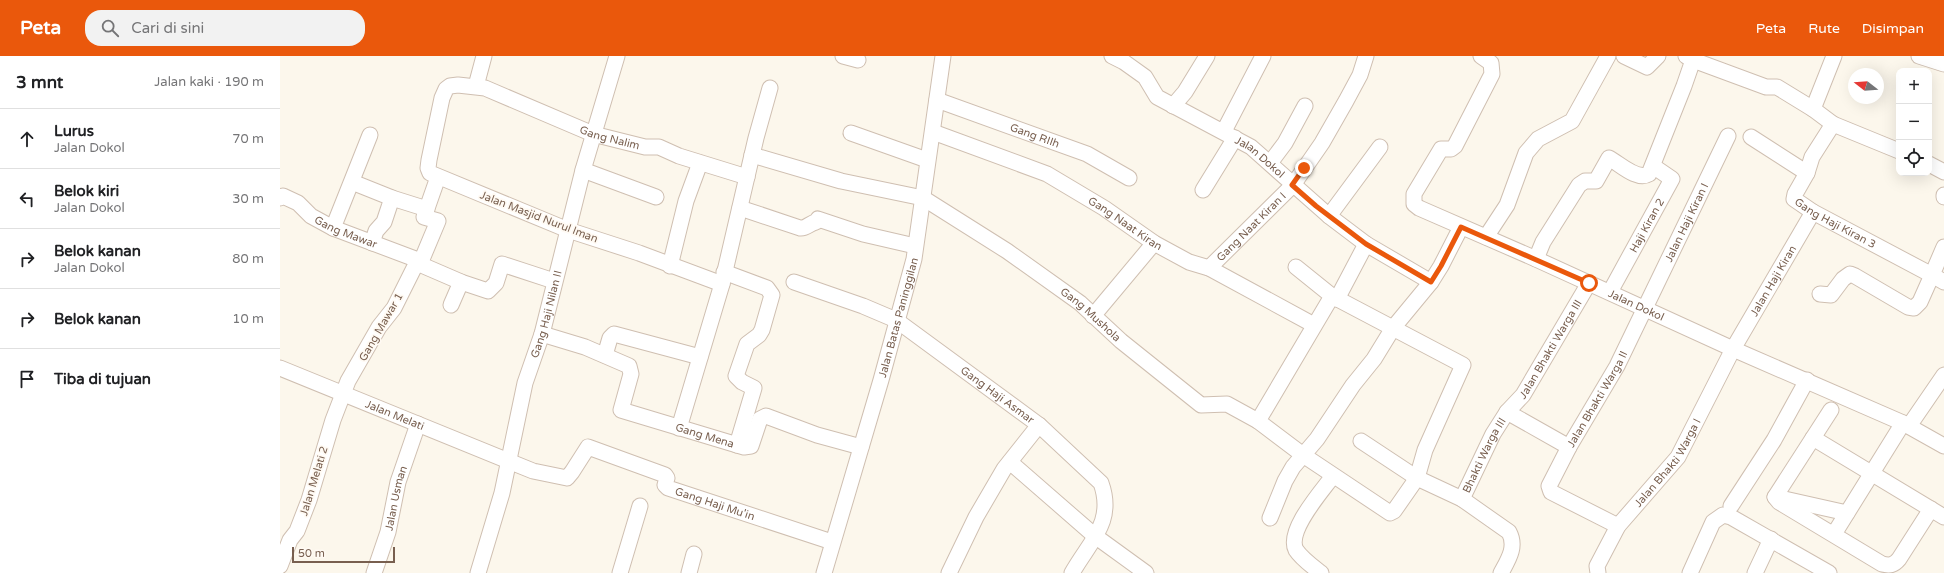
<!DOCTYPE html>
<html lang="id">
<meta charset="utf-8">
<style>
:root{--surface:#fff;--page:#f2f2f2;--text:#202124;--muted:#757577;--line:#e0e0e0;--accent:#ea580c}
body{margin:0;font-family:"Varela Round",sans-serif;background:var(--page);color:var(--text)}
.controls{position:absolute;right:12px;top:12px;display:grid;overflow:hidden;border-radius:8px;box-shadow:0 4px 16px #0002}
.controls button{width:36px;height:36px;display:grid;place-items:center;padding:0;border:0;border-bottom:1px solid var(--line);background:var(--surface);color:var(--text);font:20px sans-serif}
.compass{position:absolute;left:1568px;top:12px;width:36px;height:36px;border-radius:50%;background:var(--surface);box-shadow:0 4px 16px #0002;rotate:287deg}
.scale{position:absolute;left:12px;bottom:10px;width:103px;box-sizing:border-box;padding-left:4px;border:2px solid #785f4f;border-top:0;font-size:11px;line-height:14px;white-space:nowrap;color:#785f4f;-webkit-text-stroke:3px #fffaf3;paint-order:stroke}
.stop{position:absolute;width:12px;height:12px;margin:-9px;border:3px solid #ea580c;border-radius:50%;background:#fff}
.stop.end{background:#ea580c;border-color:#fff;box-shadow:0 1px 4px #0008}
.list{margin:0;padding:0;list-style:none}
h2{display:flex;justify-content:space-between;align-items:center;height:52px;margin:0;padding:0 16px;font-size:17px}
h2 small{font-size:13px;font-weight:400;color:var(--muted)}
.list li{display:grid;grid-template-columns:26px 1fr auto;gap:12px;align-items:center;box-sizing:border-box;height:60px;padding:0 16px;border-top:1px solid var(--line)}
.list b{display:block;font-size:15px;white-space:nowrap}
.list p{margin:0;font-size:13px;white-space:nowrap;color:var(--muted)}
.list em{font-size:13px;font-style:normal;color:var(--muted)}
.icon{flex:none;width:22px;height:22px;fill:none;stroke:currentColor;stroke-width:2;stroke-linecap:round;stroke-linejoin:round}
.map{position:relative;flex:none;width:1664px;height:517px;overflow:hidden}
header{display:flex;align-items:center;gap:24px;box-sizing:border-box;height:56px;padding:0 20px;background:var(--accent);color:#fff}
header strong{font-size:19px}
nav{display:flex;gap:22px;margin-inline-start:auto;font-size:14px}
.search{width:280px;height:36px;background:var(--page);display:flex;align-items:center;gap:10px;box-sizing:border-box;padding:0 14px;border-radius:16px;color:var(--muted);font-size:15px}
main{display:flex}
aside{flex:1;background:var(--surface)}
.map>svg:first-child{display:block}
.lines{fill:none;stroke-linecap:round;stroke-linejoin:round}
.minor-casing{stroke:#cfbfb1;stroke-width:17}
.minor{stroke:#fff;stroke-width:15}
.route{stroke:#ea580c;stroke-width:5}
.labels{text-anchor:middle;dominant-baseline:central;stroke-width:3.5;stroke-linejoin:round;paint-order:stroke}
.street-label{font-size:11px;fill:#785f4f;stroke:#fffaf3}
</style>
<header>
<strong>Peta</strong>
<div class="search"><svg class="icon" aria-label="search" viewBox="0 0 24 24"><circle cx="10" cy="10" r="6"/><path d="M15 15l6 6"/></svg>Cari di sini</div>
<nav><a>Peta</a><a>Rute</a><a>Disimpan</a></nav>
</header>
<main>
<aside>
<h2>3 mnt<small>Jalan kaki · 190 m</small></h2>
<ul class="list">
<li><svg class="icon" aria-label="ahead" viewBox="0 0 24 24"><path d="M12 20V5M6 11l6-6 6 6"/></svg><div><b>Lurus</b><p>Jalan Dokol</p></div><em>70 m</em></li>
<li><svg class="icon" aria-label="left" viewBox="0 0 24 24"><path d="M17 20v-9H6M10 6l-5 5 5 5"/></svg><div><b>Belok kiri</b><p>Jalan Dokol</p></div><em>30 m</em></li>
<li><svg class="icon" aria-label="right" viewBox="0 0 24 24"><path d="M7 20v-9h11M14 6l5 5-5 5"/></svg><div><b>Belok kanan</b><p>Jalan Dokol</p></div><em>80 m</em></li>
<li><svg class="icon" aria-label="right" viewBox="0 0 24 24"><path d="M7 20v-9h11M14 6l5 5-5 5"/></svg><div><b>Belok kanan</b></div><em>10 m</em></li>
<li><svg class="icon" aria-label="arrive" viewBox="0 0 24 24"><path d="M6 21V4h12l-3 4 3 4H6"/></svg><div><b>Tiba di tujuan</b></div></li>
</ul>
</aside>
<div class="map">
<svg width="1664" height="517" viewBox="0 0 1664 517">
<rect width="100%" height="100%" fill="#fcf7ec"/>
<g class="lines">
<!-- minor casing -->
<g class="minor-casing">
<g id="minor">
<path d="M563,0L578,4"/>
<path id="s1" d="M832,0L844,6L865,21L877,41L971,91L1049,160L1086,188L1151,226L1161,210L1181,171"/>
<path id="s2" d="M1201,0L1211,7L1212,18L1175,90L1171,93H1161L1134,138V148L1139,152L1256,203L1453,293L1623,367L1664,390"/>
<path d="M1344,0L1367,11L1378,0"/>
<path d="M1415,0L1413,4L1486,31H1497L1533,53"/>
<path d="M1554,0L1533,53L1553,68L1619,95"/>
<path d="M1639,0L1664,8"/>
<path d="M196,30L204,0"/>
<path id="s3" d="M657,44L807,98L849,122"/>
<path d="M893,50L905,36L927,0"/>
<path id="s4" d="M1553,68L1532,101L1527,117L1515,138L1514,143L1533,156L1652,219L1664,191"/>
<path d="M944,75L983,0"/>
<path id="s5" d="M653,76L767,118L824,152L874,187L909,206L929,212L1034,269"/>
<path d="M571,77L647,104"/>
<path d="M1471,81L1527,117"/>
<path id="s6" d="M472,99L561,125L643,142L727,195L800,247L841,285L921,349L947,348L978,365"/>
<path d="M990,107L1005,87L1025,50"/>
<path d="M1649,108L1664,116"/>
<path d="M303,114L376,141"/>
<path d="M72,126L112,142L104,166L96,175L92,187"/>
<path d="M923,134L955,82"/>
<path d="M1664,139V141"/>
<path id="s7" d="M0,142L3,140L18,147L31,160L53,172L138,204L114,252L99,271L68,325L53,364L29,444L17,475L10,484L0,510"/>
<path d="M112,142L147,153"/>
<path d="M460,152L520,172C526,173 530,167 536,166L538,163L583,178L635,190"/>
<path d="M1049,160L1100,91"/>
<path d="M53,172L90,79"/>
<path d="M1206,181L1227,149L1246,97L1258,83L1292,65L1328,0"/>
<path d="M1256,203L1263,186L1299,129L1305,125H1316L1329,102C1340,108 1357,125 1369,118L1404,30L1413,4L1406,0"/>
<path d="M137,207L181,226L208,235L216,227L222,208L274,225"/>
<path d="M140,208L158,165L144,161L158,121"/>
<path d="M390,210L406,145L420,107"/>
<path d="M1016,211L1052,240L1183,309L1145,394L1137,422L1114,455L1110,457L1023,399L978,365L1052,240"/>
<path id="s8" d="M929,212L1013,129L1042,87L1066,45L1080,19L1086,0"/>
<path d="M444,216L487,232L492,239L482,274L479,279L467,288L456,320L462,326L474,332L457,389"/>
<path id="s9" d="M514,226L583,250L616,264L759,369L821,427C835,466 810,485 792,517"/>
<path id="s10" d="M442,228L359,197L288,174L150,117L148,112L149,104L162,42L166,33L170,30L178,29L205,32L313,78L365,91H379L399,100L467,121"/>
<path id="s11" d="M1330,236L1392,123L1373,110"/>
<path d="M1540,238L1551,239L1563,223L1570,218L1575,220L1628,251L1634,252L1640,246L1652,219L1664,226"/>
<path d="M1057,243L1086,188"/>
<path d="M171,249L181,226"/>
<path d="M813,260L874,187"/>
<path id="s12" d="M262,278L305,291L349,310L351,318L341,354L464,391L471,390L480,363L486,360L537,379L581,391"/>
<path d="M325,299L330,282L334,278L420,301"/>
<path id="s13" d="M0,312L253,415L287,422L292,416L308,391L385,419L387,422L385,429L388,432L552,486"/>
<path d="M1227,356L1289,391"/>
<path d="M1629,370L1664,319"/>
<path d="M399,372L442,228L476,82L490,32"/>
<path d="M1533,382L1664,461"/>
<path d="M1081,385L1137,422L1182,443L1229,476C1237,491 1228,504 1221,517"/>
<path d="M730,406L815,480L866,517"/>
<path d="M1495,441L1499,446L1602,508C1610,510 1614,509 1619,503L1651,453"/>
<path d="M1495,441L1551,354"/>
<path d="M1500,442L1567,457"/>
<path id="s14" d="M1182,443L1213,378L1227,356L1243,339L1309,227"/>
<path d="M1451,450L1494,384L1527,324"/>
<path d="M990,462L1005,425L1013,411L1037,383L1073,329L1094,303L1113,272L1151,226"/>
<path id="s15" d="M1338,470L1271,436L1269,430L1289,391L1337,310L1448,80"/>
<path d="M1554,478L1623,367"/>
<path id="s16" d="M94,517L108,476L118,426L138,368"/>
<path id="s17" d="M198,517L222,437L245,327L262,278L303,114L337,0"/>
<path d="M340,517L360,450"/>
<path d="M409,517L414,498"/>
<path id="s18" d="M544,517L601,324L634,203L663,0"/>
<path d="M669,517L696,461L724,413L759,369"/>
<path d="M1041,517C1032,510 1022,503 1016,494C1006,475 1042,435 1053,420"/>
<path id="s19" d="M1318,517L1317,510L1338,470L1398,401L1453,293L1533,156"/>
<path d="M1410,517L1433,466L1443,459L1451,461L1549,517"/>
<path d="M1475,517L1491,483"/>
</g>
</g>
<!-- minor -->
<use href="#minor" class="minor"/>
</g>
<g class="lines">
<!-- route -->
<path class="route" d="M1024,112L1012,129L1036,150L1086,188L1151,226L1161,210L1181,171L1309,227"/>
</g>
<g class="labels">
<!-- street labels -->
<g class="street-label">
<text stroke="none"><textPath href="#s3" startOffset="104">Gang RIIh</textPath></text>
<text stroke="none"><textPath href="#s10" startOffset="574">Gang Nalim</textPath></text>
<text stroke="none"><textPath href="#s1" startOffset="182">Jalan Dokol</textPath></text>
<text transform="translate(259 161) rotate(21)">Jalan Masjid Nurul Iman</text>
<text stroke="none"><textPath href="#s15" startOffset="379">Jalan Haji Kiran I</textPath></text>
<text stroke="none"><textPath href="#s4" startOffset="133">Gang Haji Kiran 3</textPath></text>
<text stroke="none"><textPath href="#s5" startOffset="214">Gang Naat Kiran</textPath></text>
<text stroke="none"><textPath href="#s11" startOffset="76">Haji Kiran 2</textPath></text>
<text stroke="none"><textPath href="#s8" startOffset="59">Gang Naat Kiran I</textPath></text>
<text stroke="none"><textPath href="#s7" startOffset="77">Gang Mawar</textPath></text>
<text stroke="none"><textPath href="#s19" startOffset="344">Jalan Haji Kiran</textPath></text>
<text stroke="none"><textPath href="#s2" startOffset="426">Jalan Dokol</textPath></text>
<text stroke="none"><textPath href="#s17" startOffset="268">Gang Haji Nilan II</textPath></text>
<text stroke="none"><textPath href="#s6" startOffset="381">Gang Mushola</textPath></text>
<text stroke="none"><textPath href="#s18" startOffset="266">Jalan Batas Paninggilan</textPath></text>
<text transform="translate(101 271) rotate(-60)">Gang Mawar 1</text>
<text stroke="none"><textPath href="#s14" startOffset="175">Jalan Bhakti Warga III</textPath></text>
<text stroke="none"><textPath href="#s9" startOffset="235">Gang Haji Asmar</textPath></text>
<text stroke="none"><textPath href="#s15" startOffset="181">Jalan Bhakti Warga II</textPath></text>
<text stroke="none"><textPath href="#s13" startOffset="124">Jalan Melati</textPath></text>
<text stroke="none"><textPath href="#s12" startOffset="226">Gang Mena</textPath></text>
<text stroke="none"><textPath href="#s14" startOffset="49">Bhakti Warga III</textPath></text>
<text stroke="none"><textPath href="#s19" startOffset="133">Jalan Bhakti Warga I</textPath></text>
<text transform="translate(34 425) rotate(-73)">Jalan Melati 2</text>
<text stroke="none"><textPath href="#s16" startOffset="78">Jalan Usman</textPath></text>
<text stroke="none"><textPath href="#s13" startOffset="492">Gang Haji Mu'in</textPath></text>
</g>
</g>
</svg>
<div class="controls">
<button>+</button>
<button>−</button>
<button><svg class="icon" aria-label="locate" viewBox="0 0 24 24"><circle cx="12" cy="12" r="6"/><path d="M12 2v4M12 18v4M2 12h4M18 12h4"/></svg></button>
</div>
<svg class="compass" viewBox="-18 -18 36 36"><path d="M0-13l5 13h-10z" fill="#e53935"/><path d="M0 13l5-13h-10z" fill="#757577"/></svg>
<div class="scale">50 m</div>
<div class="stop" style="left:1309px;top:227px"></div>
<div class="stop end" style="left:1024px;top:112px"></div>
</div>
</main>
